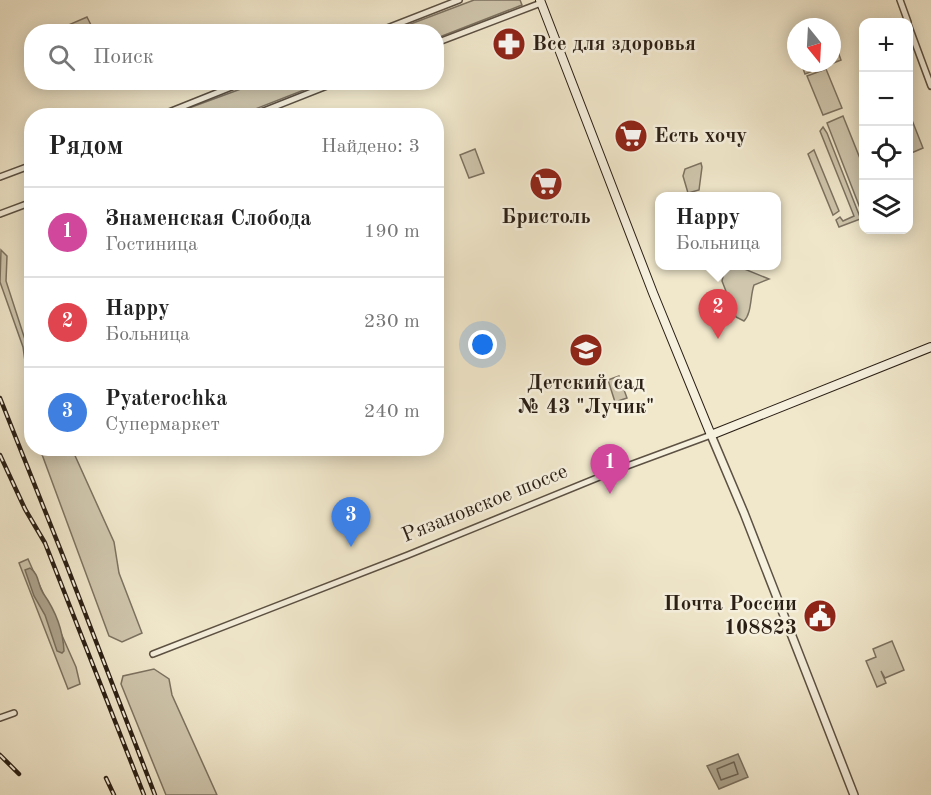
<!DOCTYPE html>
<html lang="ru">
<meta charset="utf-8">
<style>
:root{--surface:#fff;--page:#f2f2f2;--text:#222;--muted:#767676;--line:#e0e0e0;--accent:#8f2418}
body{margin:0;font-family:"Old Standard TT",serif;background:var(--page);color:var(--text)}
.controls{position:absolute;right:18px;top:18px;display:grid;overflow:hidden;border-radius:12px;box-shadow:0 3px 15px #0003}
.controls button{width:54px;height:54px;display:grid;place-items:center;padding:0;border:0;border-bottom:2px solid var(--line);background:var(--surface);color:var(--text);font:30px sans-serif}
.compass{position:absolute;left:787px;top:18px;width:54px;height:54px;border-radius:50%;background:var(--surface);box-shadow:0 3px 15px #0003;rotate:162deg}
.you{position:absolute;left:483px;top:345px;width:21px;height:21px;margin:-15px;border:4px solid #fff;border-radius:50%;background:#1a73e8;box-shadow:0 0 0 9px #1a73e833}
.badge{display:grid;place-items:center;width:39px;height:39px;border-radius:50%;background:var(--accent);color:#fff;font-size:20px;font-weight:700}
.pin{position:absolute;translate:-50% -50px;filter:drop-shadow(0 2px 3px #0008)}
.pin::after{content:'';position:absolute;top:32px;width:21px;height:18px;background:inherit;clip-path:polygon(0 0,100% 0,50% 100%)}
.popup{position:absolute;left:655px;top:192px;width:126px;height:78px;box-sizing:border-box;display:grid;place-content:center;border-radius:12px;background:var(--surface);filter:drop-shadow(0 2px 4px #0005);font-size:20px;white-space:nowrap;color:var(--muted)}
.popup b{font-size:22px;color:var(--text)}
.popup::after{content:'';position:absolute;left:50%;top:100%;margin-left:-12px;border:12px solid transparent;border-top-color:var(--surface)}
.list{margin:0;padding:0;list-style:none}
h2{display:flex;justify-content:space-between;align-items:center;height:78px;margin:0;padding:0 24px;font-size:26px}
h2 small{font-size:20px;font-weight:400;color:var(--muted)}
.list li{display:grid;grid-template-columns:39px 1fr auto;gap:18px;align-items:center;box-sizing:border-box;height:90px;padding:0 24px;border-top:2px solid var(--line)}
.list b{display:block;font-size:22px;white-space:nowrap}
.list p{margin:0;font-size:20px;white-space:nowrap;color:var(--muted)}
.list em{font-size:20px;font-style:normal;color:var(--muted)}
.icon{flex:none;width:33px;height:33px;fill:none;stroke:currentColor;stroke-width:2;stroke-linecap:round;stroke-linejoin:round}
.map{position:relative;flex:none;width:931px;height:795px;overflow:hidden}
.search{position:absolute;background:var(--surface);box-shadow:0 3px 15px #0003;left:24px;top:24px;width:420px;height:66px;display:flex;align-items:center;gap:15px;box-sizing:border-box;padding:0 21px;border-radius:24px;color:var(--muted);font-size:22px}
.panel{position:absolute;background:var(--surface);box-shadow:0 3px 15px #0003;left:24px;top:108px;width:420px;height:348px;border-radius:24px}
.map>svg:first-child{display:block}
.green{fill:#cfc6ad;stroke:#7c7261;stroke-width:1.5}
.water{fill:#ada48e;stroke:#796f5e;stroke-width:1.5}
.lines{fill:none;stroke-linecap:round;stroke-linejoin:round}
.shore{stroke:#6c6252;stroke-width:1.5}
.minor-casing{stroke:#5c5143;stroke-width:8}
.tertiary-casing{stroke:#5c5143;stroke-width:10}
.secondary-casing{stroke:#2a1f15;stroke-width:10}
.minor{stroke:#f6f0de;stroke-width:5}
.tertiary{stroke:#f6f0de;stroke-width:7}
.secondary{stroke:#f6f0de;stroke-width:8}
.rail-casing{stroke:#2a1f15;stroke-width:4.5}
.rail{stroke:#f6f0de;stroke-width:2;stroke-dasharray:7;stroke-linecap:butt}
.labels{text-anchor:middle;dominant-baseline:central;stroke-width:5;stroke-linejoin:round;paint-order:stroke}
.poi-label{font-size:21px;font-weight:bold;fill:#2a1f15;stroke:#f6f0de;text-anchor:start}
.street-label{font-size:21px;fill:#2a1f15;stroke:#f6f0de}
</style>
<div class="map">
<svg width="931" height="795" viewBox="0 0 931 795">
<rect width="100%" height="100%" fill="#f1e8cc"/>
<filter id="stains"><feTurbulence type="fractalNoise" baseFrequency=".00333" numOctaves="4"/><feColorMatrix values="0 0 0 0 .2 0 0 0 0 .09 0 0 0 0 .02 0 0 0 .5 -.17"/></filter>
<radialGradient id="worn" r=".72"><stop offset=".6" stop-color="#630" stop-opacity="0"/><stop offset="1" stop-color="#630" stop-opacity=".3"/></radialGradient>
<!-- green -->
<path class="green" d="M474,0H520L522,5L437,38L436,32L392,31Z
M87,17L93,29L86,31H69L66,26Z
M832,35L841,60L805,74L801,63H832Z
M826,69L842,108L823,115L807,76Z
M257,83H322L240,115H170Z
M908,110L923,148L909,154H908Z
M843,116L863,166V207L860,208L827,123Z
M823,127L827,133L860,217L863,216V218L839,227L836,220L840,217L843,221L854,216L820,131Z
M475,149L484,173L469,178L460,155Z
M814,150L839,211L833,215L808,154Z
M701,163L702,167L699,190L688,193L683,176L685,169Z
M1,250L7,256L6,281L31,358V405L23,347L0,282Z
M725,268H742L769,279L754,285C750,296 752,313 744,321L736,317L722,281Z
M619,376L627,398L615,402L608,380Z
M40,449H72L114,542L119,573L142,633L122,642L109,636Z
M28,559L76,667L80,684L68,689L19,563Z
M892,641L904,670L885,678L881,671L886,683L877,687L866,661L876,657L873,649Z
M154,669L169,679L172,695L217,795H166L121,684L123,676Z"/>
<!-- water -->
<path class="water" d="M30,568C40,575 37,584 43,593C55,610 63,630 64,651L62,653L57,651L45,615L34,596L25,570Z
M738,754L748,777L719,789L707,766Z"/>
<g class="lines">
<!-- shore -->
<path class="shore" d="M734,762L738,774L721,780L717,769Z"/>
<!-- minor casing -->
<g class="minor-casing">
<path id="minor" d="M900,0L908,22
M908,24L931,86
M377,32L459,0
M436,43L541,3
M159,116L244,82
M251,116L337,82
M0,177L32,165
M0,214L32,202
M153,654L408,555L619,469L711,435
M0,718L14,713"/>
</g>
<!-- tertiary casing -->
<g class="tertiary-casing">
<path id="tertiary" d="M711,435L744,513L854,795"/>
</g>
<!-- secondary casing -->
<g class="secondary-casing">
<path id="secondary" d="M540,0L653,293L711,435L931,347"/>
</g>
<!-- minor -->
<use href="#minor" class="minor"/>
<!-- tertiary -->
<use href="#tertiary" class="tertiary"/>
<!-- secondary -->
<use href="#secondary" class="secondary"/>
<!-- rail casing -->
<g class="rail-casing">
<path id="rail" d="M0,398L67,566L155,795
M0,455L25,509L45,543L144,795
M0,755L19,774
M106,778L114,795"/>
</g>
<!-- rail -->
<use href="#rail" class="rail"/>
</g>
<!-- icons -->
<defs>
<g id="pharmacy-disc" transform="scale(1.725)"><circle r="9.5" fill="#8f2418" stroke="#f6f0de"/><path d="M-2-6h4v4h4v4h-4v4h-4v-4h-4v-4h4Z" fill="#fff"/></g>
<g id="supermarket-disc" transform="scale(1.725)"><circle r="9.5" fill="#8f2418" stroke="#f6f0de"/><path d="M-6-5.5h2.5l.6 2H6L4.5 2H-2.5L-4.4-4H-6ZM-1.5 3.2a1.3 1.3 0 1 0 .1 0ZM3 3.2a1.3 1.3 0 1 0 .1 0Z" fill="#fff"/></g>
<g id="school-disc" transform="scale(1.725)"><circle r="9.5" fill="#8f2418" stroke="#f6f0de"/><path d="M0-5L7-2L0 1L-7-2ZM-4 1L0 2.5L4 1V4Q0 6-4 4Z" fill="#fff"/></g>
<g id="civic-disc" transform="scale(1.725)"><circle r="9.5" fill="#8f2418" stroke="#f6f0de"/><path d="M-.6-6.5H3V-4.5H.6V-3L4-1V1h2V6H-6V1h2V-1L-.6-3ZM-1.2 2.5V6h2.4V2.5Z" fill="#fff"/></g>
</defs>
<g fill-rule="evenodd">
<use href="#pharmacy-disc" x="509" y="44"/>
<use href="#supermarket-disc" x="631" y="136"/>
<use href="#supermarket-disc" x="546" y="184"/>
<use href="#school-disc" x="586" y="350"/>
<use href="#civic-disc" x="820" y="616"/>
</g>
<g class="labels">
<!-- poi labels -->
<g class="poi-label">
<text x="532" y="44">Все для здоровья</text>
<text x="654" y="136">Есть хочу</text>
<text x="546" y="217" text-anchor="middle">Бристоль</text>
<text x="586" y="383" text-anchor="middle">Детский сад<tspan x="586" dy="24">№ 43 "Лучик"</tspan></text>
<text x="797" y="604" text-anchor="end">Почта России<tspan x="797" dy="24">108823</tspan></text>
</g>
<!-- street labels -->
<g class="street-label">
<text transform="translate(485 504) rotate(-22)">Рязановское шоссе</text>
</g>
</g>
<rect width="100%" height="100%" filter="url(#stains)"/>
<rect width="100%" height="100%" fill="url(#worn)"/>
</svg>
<div class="controls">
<button>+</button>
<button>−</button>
<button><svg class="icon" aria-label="locate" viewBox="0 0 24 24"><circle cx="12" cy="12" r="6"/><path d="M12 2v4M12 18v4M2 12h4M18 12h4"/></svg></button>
<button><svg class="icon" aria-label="layers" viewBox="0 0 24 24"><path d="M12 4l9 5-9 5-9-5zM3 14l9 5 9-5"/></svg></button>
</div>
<svg class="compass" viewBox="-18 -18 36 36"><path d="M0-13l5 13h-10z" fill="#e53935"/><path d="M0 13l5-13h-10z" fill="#767676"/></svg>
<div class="you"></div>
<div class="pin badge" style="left:610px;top:494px;background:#d1479c">1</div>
<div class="pin badge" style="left:718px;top:339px;background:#e0444e">2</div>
<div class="popup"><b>Happy</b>Больница</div>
<div class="pin badge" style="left:351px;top:547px;background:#3f7fe0">3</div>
<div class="search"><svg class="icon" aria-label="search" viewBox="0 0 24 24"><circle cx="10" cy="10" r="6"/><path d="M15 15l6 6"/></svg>Поиск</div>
<section class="panel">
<h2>Рядом<small>Найдено: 3</small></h2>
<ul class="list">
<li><span class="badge" style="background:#d1479c">1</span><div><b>Знаменская Слобода</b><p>Гостиница</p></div><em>190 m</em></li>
<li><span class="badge" style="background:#e0444e">2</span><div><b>Happy</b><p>Больница</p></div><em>230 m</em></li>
<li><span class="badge" style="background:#3f7fe0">3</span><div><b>Pyaterochka</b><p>Супермаркет</p></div><em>240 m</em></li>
</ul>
</section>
</div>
